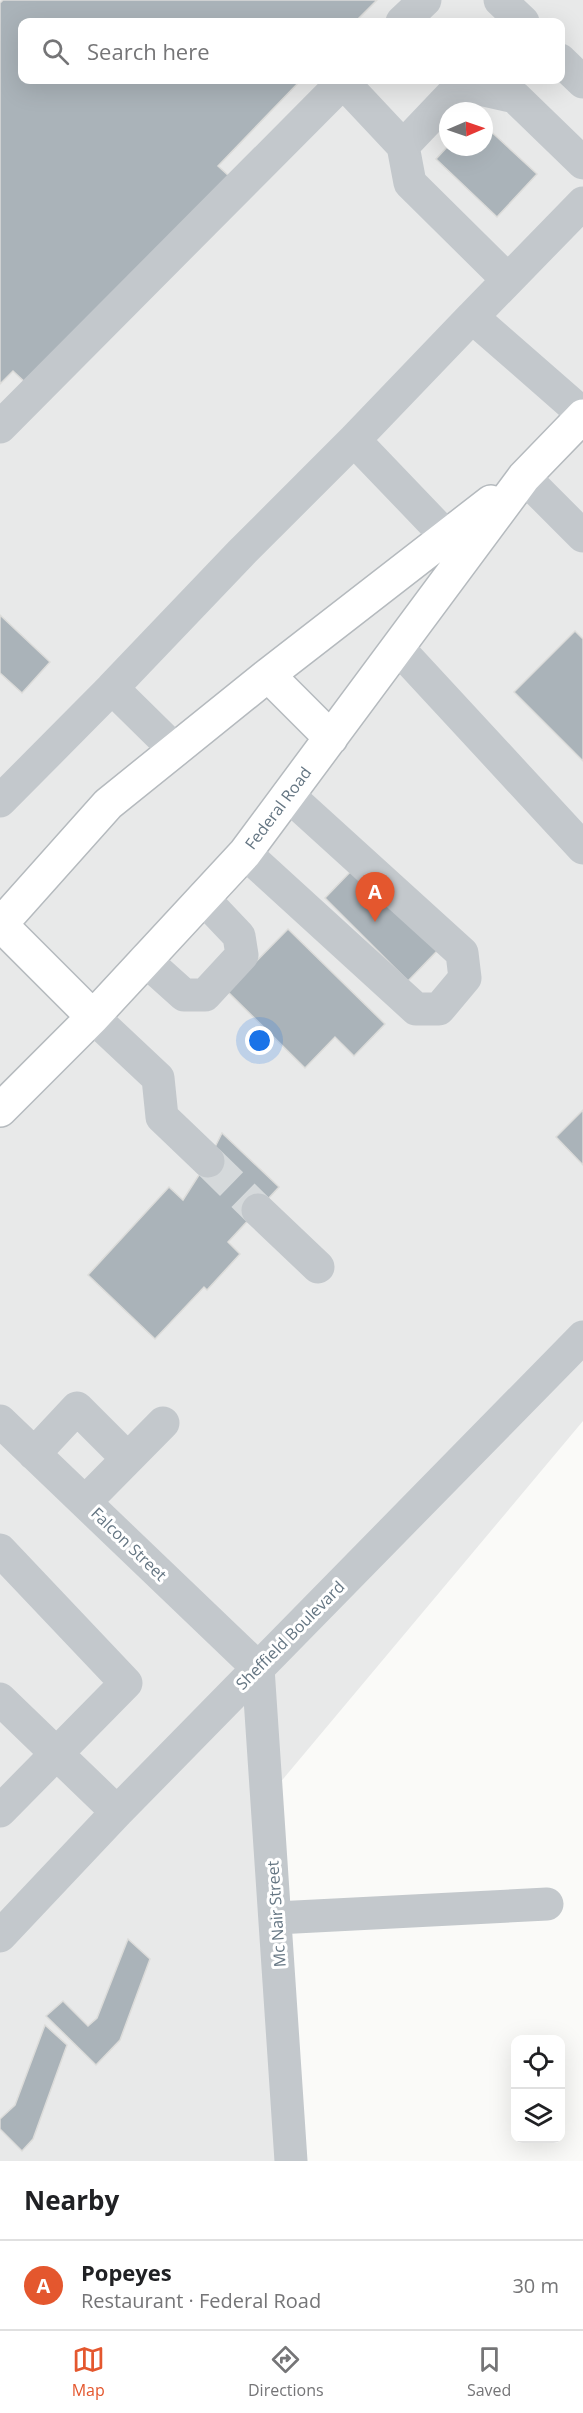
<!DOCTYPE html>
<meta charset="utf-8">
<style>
:root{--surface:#fff;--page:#f2f2f2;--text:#202124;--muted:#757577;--line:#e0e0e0;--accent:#e4572e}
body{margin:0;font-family:"Open Sans",sans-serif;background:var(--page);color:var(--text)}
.controls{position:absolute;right:18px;bottom:18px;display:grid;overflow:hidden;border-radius:12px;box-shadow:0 6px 24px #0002}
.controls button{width:54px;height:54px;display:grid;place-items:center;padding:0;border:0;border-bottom:2px solid var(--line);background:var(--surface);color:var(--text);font:30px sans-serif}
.compass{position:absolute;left:439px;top:102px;width:54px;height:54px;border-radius:50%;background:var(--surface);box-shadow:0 6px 24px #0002;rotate:88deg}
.you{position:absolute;left:260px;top:1041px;width:21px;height:21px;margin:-15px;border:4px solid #fff;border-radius:50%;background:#1a73e8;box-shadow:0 0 0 9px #1a73e833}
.badge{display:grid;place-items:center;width:39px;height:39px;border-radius:50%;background:var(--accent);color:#fff;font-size:20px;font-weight:700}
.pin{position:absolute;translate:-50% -50px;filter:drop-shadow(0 2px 3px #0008)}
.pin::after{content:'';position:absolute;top:32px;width:21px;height:18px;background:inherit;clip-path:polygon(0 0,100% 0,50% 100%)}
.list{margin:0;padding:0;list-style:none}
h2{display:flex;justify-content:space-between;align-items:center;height:78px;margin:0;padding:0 24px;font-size:26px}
h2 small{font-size:20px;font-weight:400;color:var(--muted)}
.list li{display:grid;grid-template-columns:39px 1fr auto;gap:18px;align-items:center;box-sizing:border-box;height:90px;padding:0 24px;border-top:2px solid var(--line)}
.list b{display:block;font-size:22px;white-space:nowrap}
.list p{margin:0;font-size:20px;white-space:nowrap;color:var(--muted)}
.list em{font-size:20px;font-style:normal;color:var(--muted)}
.icon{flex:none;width:33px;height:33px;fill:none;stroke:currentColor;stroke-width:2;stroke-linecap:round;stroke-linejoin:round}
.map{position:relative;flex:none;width:583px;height:2161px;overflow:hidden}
.search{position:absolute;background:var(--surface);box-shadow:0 6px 24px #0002;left:18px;right:18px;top:18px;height:66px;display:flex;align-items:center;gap:15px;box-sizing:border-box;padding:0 21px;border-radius:12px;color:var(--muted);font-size:22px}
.sheet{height:168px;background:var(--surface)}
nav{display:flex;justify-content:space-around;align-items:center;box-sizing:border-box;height:84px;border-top:2px solid var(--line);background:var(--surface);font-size:16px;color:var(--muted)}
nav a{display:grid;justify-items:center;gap:3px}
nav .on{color:var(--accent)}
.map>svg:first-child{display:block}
.built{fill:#e8e9e9;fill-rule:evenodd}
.building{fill:#aab3b9;stroke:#dcdcda;stroke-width:1.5}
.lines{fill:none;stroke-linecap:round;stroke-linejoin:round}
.minor-tunnel{stroke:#d5d9db;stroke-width:33;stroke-dasharray:33 16;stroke-linecap:butt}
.major-casing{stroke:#b5babe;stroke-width:36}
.minor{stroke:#c3c8cc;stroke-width:33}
.major{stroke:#fff;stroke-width:33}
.labels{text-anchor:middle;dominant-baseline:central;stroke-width:6;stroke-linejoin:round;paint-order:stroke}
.street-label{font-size:16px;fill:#657683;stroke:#fff}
</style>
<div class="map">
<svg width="583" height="2161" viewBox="0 0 583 2161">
<rect width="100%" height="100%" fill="#fafaf8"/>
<!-- built -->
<path class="built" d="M0,0H583V1421L268,1797L276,2161H0ZM22,22H560V80H22ZM448,111H484V147H448Z"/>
<!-- building -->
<path class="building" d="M3,0H377L355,22H22V80H301L218,166L230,177L29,386L13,371L0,384V3Z
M484,125L537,174L497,217L436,159L448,146L484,147Z
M0,615L50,662L22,693L0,673Z
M575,631L583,639V761L514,692Z
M354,868L437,951L408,981L325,898Z
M288,929L385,1024L354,1056L335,1037L305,1068L227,991Z
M583,1110V1165L556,1137Z
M222,1133L279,1187L228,1242L240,1254L207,1290L204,1287L155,1339L88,1275L169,1187L183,1200L208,1161Z
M128,1939L150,1959L120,2040L96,2065L46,2016L63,2001L88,2026L97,2018Z
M45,2025L67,2045L33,2139L22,2151L0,2129V2119L15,2105Z"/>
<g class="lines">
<!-- minor-tunnel -->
<path class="minor-tunnel" d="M208,1161L258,1210"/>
<!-- major casing -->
<g class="major-casing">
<path id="major" d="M268,675L331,738
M0,925L108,804L268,675L491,502
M1,925L93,1017
M0,1110L93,1017L245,853L524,477L583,416"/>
</g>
<!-- minor -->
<path class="minor" d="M500,0L523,22
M402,22L425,0
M560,60L583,82
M456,80L461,85L515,97L583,163
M343,82L403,146L410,183L507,279
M403,146L461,85
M472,317L583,203
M0,427L345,80
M354,440L472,317L583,414
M524,477L583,536
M398,648L583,848
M112,688L241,553L354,440L447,537
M0,801L112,688L175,750
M245,853L416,1009H439L465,978L462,953L288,795
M145,960L184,995H205L242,955L239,936L203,898
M93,1017L158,1078L162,1117L208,1161
M258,1210L318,1267
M0,1421L258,1668L291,2161
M34,1454L77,1408L127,1458
M85,1502L163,1423
M0,1550L126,1683L0,1811
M0,1699L117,1812
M276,1918L547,1904
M0,1936L117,1812L583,1337"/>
<!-- major -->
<use href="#major" class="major"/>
</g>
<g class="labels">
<!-- street labels -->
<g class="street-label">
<text transform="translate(278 808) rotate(-53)">Federal Road</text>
<text transform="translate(129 1544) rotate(44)">Falcon Street</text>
<text transform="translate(290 1635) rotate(-45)">Sheffield Boulevard</text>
<text transform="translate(276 1914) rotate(-94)">Mc Nair Street</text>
</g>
</g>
</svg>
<div class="controls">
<button><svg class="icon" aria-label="locate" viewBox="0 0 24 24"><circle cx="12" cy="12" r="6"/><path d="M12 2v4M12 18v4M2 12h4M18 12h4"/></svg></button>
<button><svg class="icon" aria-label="layers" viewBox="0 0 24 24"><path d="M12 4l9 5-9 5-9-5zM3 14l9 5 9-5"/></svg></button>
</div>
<svg class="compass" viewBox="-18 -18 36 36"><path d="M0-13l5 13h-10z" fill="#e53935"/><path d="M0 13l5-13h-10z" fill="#757577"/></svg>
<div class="you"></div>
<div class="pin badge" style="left:375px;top:922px">A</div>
<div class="search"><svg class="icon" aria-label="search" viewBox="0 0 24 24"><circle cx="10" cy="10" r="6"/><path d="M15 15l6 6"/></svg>Search here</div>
</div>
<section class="sheet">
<h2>Nearby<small></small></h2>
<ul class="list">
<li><span class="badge">A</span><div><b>Popeyes</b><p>Restaurant · Federal Road</p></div><em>30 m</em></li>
</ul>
</section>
<nav>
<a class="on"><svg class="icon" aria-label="map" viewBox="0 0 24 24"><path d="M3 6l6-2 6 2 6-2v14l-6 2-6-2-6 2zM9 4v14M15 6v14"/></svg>Map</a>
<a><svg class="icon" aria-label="directions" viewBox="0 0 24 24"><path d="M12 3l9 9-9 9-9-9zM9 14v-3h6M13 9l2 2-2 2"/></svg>Directions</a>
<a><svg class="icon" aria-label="saved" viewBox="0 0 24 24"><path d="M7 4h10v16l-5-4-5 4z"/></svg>Saved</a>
</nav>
